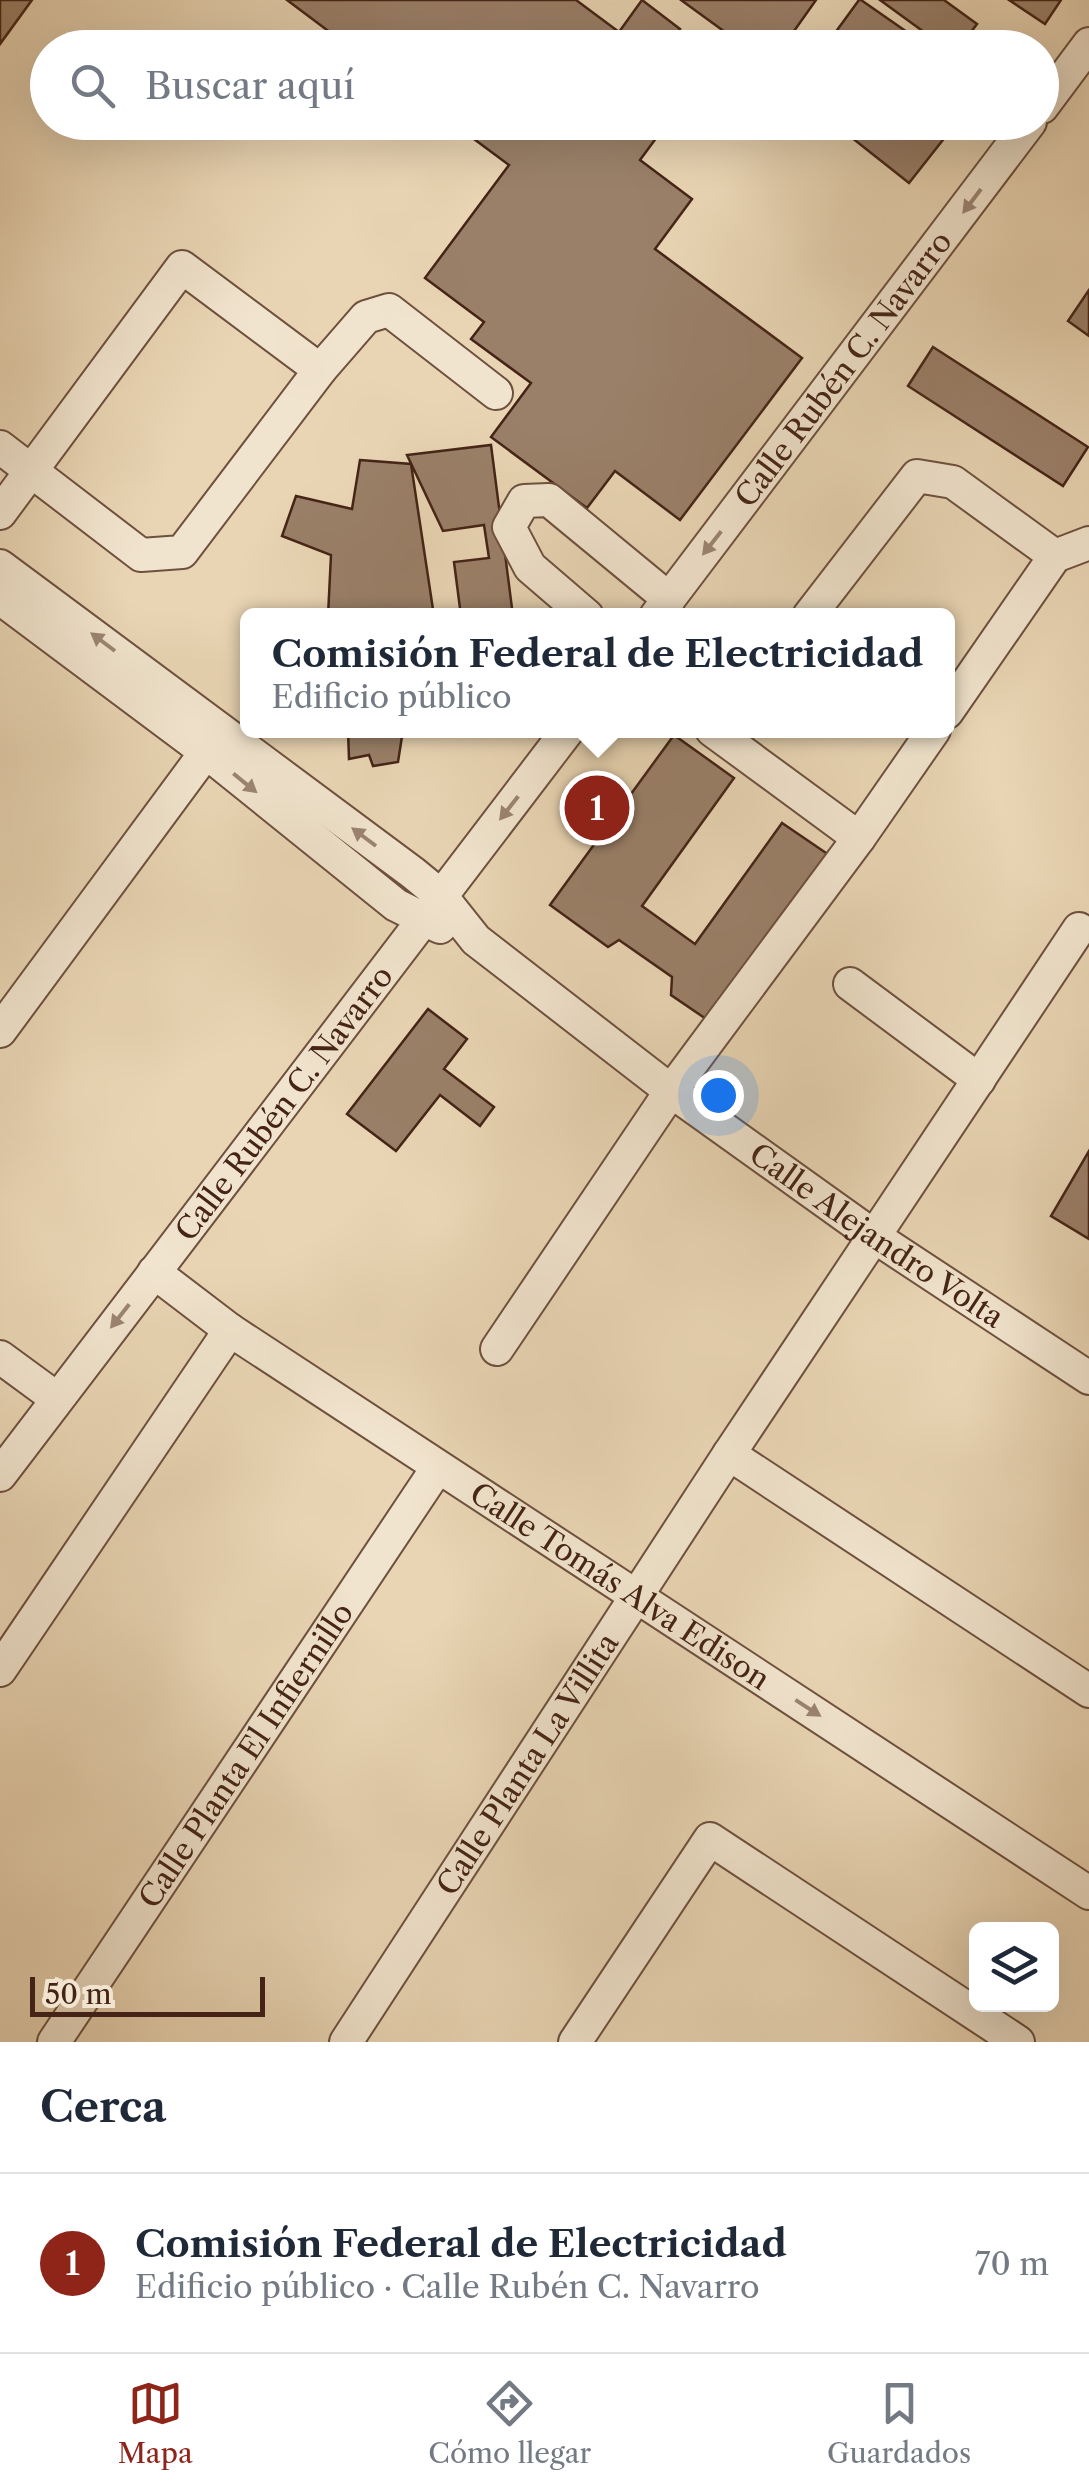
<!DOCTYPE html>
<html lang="es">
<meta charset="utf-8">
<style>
:root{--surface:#fff;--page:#f6f6f7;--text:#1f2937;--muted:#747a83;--line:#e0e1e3;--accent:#8f2418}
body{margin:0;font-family:"Libre Caslon Text",serif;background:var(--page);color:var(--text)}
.controls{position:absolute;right:30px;bottom:30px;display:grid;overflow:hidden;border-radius:15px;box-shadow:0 10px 40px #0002}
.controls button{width:90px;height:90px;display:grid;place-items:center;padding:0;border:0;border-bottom:2px solid var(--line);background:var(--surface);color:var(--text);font:50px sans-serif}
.scale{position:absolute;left:30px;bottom:25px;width:235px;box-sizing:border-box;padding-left:10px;border:5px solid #452417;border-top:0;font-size:28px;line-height:35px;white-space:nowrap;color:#452417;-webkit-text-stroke:8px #f1e4ce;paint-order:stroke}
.you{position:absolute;left:718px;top:1095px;width:35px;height:35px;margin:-25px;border:8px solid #fff;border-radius:50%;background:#1a73e8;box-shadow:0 0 0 15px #1a73e833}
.badge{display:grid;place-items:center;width:65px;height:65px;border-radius:50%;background:var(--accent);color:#fff;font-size:32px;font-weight:700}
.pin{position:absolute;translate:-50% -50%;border:5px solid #fff;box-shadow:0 2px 10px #0006}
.popup{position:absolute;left:240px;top:608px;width:715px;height:130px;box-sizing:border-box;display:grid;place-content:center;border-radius:15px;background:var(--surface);filter:drop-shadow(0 2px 8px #0005);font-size:32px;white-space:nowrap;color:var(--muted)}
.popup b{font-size:38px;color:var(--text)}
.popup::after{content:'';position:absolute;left:50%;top:100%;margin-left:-20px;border:20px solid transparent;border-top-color:var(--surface)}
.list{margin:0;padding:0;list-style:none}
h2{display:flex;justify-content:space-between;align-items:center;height:130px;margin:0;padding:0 40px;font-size:42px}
h2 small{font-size:32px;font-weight:400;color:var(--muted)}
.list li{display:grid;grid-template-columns:65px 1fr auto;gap:30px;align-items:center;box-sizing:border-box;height:180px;padding:0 40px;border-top:2px solid var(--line)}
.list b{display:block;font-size:38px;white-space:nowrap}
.list p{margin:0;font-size:32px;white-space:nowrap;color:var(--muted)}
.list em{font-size:32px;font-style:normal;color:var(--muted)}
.icon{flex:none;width:55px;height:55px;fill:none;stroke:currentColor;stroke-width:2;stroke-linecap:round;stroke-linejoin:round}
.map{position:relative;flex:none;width:1089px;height:2042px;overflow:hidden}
.search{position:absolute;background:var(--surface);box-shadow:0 10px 40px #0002;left:30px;right:30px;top:30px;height:110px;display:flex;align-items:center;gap:25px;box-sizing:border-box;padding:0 35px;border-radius:55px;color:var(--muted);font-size:38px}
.sheet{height:310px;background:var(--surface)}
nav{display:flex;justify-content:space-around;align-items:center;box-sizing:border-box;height:140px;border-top:2px solid var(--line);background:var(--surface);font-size:28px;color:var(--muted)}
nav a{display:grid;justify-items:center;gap:5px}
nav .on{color:var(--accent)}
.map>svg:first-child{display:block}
.building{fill:#9a8069;stroke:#452417;stroke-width:2.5}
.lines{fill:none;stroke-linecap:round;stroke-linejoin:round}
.minor-casing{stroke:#6e503e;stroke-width:36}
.minor{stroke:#f1e4ce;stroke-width:32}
.oneway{fill:#9b8472}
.labels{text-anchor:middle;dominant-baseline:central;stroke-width:8;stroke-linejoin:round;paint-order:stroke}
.street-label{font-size:30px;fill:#452417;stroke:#f1e4ce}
</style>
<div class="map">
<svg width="1089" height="2042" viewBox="0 0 1089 2042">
<rect width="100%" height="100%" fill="#e9d5b4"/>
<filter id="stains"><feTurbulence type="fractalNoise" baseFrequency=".002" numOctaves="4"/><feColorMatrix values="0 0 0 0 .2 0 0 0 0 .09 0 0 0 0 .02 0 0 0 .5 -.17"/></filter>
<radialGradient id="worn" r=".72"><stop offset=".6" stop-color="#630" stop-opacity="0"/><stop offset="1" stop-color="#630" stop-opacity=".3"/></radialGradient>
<!-- building -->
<path class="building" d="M0,0H32L0,44Z
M287,0H576L619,32L642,0L680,29L666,48H351Z
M681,0H816L782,48H747Z
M859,0H861L930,48H824Z
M880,0H944L977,24L959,48H946Z
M1009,0H1061L1045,24Z
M451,122H668L640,160L692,199L655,249L802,358L680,520L615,471L587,508L491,437L531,383L471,339L484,322L425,278L509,165Z
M832,122H957L909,183Z
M1089,290V336L1068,321Z
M933,347L1088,447L1063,486L908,386Z
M491,445L513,616H461L454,562L489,558L484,525L443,531L407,455Z
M360,460L411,464L434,616H328L331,555L282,536L296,496L352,509Z
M348,730H403L398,762L373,766L369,755L349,759Z
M674,735L734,778L642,906L695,944L782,823L832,857L712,1023L671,995L672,977L619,940L608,947L550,905Z
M428,1009L467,1039L444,1069L494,1107L480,1126L440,1095L396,1151L347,1114Z
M1089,1151V1239L1051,1216Z"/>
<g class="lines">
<!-- minor casing -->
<g class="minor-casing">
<g id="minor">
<path d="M1042,107L1089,44"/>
<path d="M320,370L366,317L389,310L496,393"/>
<path d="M0,447L141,555L182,552L320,370L182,267L0,513"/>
<path id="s1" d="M0,566L413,873L441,896L476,940L671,1091L875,1237L1089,1378"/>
<path d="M0,598L206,752L396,905L440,927"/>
<path d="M587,616L530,567L509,527L524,501L549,500L669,599"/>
<path id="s2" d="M656,616L1030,122"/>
<path d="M809,616L917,476L953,482L1055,556"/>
<path d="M947,712L1055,556L1089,543"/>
<path d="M712,730L859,838"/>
<path d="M850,984L979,1080"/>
<path d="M0,1031L206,752"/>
<path id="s3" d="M154,1272L230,1330L1089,1893"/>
<path d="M497,1349L671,1091L859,838L934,730"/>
<path d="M0,1357L56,1398"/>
<path d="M729,1454L1089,1691"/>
<path id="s4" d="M0,1475L568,730"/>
<path d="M0,1670L230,1330"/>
<path id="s5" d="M54,2042L438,1467"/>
<path id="s6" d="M346,2042L729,1454L1079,929"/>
<path d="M575,2042L710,1839L1018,2042"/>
</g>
</g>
<!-- minor -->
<use href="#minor" class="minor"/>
</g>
<!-- one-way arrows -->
<defs><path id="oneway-solid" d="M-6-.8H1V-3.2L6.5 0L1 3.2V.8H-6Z" transform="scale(2.5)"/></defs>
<g class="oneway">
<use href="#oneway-solid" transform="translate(972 201) rotate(127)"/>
<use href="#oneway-solid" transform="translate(712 543) rotate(128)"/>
<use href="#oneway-solid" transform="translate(103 642) rotate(-143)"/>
<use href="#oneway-solid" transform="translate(245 783) rotate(39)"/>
<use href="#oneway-solid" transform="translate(509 808) rotate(128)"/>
<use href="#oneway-solid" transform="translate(364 837) rotate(-143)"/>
<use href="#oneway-solid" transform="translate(120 1316) rotate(128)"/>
<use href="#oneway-solid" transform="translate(808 1708) rotate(33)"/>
</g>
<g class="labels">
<!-- street labels -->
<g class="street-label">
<text stroke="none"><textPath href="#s2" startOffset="310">Calle Rubén C. Navarro</textPath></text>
<text stroke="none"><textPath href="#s4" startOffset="468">Calle Rubén C. Navarro</textPath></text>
<text stroke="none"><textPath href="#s1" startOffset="1105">Calle Alejandro Volta</textPath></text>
<text stroke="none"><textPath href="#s3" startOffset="562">Calle Tomás Alva Edison</textPath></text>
<text stroke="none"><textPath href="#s5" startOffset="345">Calle Planta El Infiernillo</textPath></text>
<text stroke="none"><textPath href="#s6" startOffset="332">Calle Planta La Villita</textPath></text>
</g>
</g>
<rect width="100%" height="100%" filter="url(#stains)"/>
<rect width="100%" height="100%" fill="url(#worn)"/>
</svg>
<div class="controls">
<button><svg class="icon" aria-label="layers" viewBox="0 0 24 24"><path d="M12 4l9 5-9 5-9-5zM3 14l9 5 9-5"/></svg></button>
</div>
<div class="scale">50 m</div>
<div class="you"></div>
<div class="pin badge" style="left:597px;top:808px">1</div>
<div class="popup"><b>Comisión Federal de Electricidad</b>Edificio público</div>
<div class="search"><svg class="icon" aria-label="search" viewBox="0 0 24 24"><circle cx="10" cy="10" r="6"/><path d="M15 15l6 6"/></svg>Buscar aquí</div>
</div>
<section class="sheet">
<h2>Cerca<small></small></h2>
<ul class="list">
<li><span class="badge">1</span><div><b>Comisión Federal de Electricidad</b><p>Edificio público · Calle Rubén C. Navarro</p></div><em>70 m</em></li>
</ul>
</section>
<nav>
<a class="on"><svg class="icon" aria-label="map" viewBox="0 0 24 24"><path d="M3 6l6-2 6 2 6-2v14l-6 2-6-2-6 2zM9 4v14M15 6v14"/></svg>Mapa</a>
<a><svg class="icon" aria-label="directions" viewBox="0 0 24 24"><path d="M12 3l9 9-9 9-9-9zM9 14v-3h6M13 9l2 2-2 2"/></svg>Cómo llegar</a>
<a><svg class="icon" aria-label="saved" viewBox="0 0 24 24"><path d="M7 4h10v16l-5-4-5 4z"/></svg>Guardados</a>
</nav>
